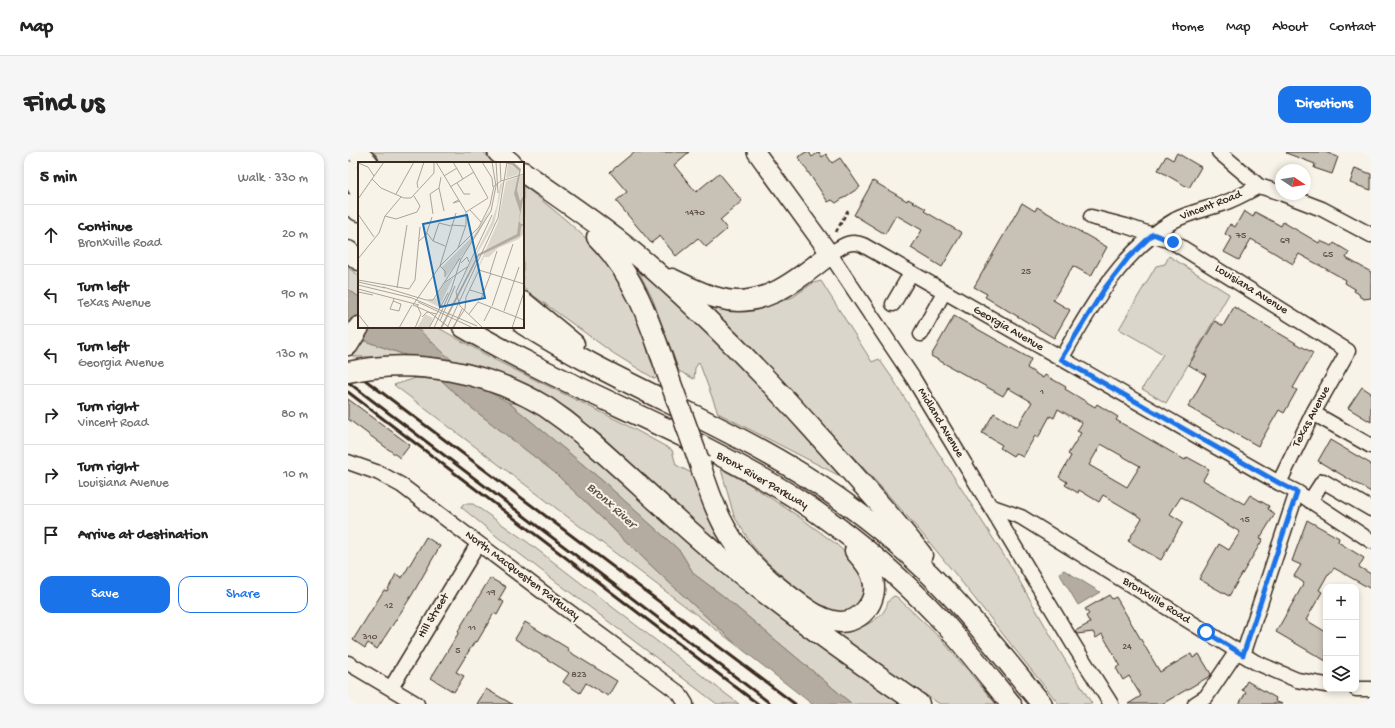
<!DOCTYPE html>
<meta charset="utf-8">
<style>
:root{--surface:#fff;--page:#f6f6f6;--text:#222;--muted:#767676;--line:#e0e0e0;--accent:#1a73e8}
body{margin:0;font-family:"Gochi Hand",sans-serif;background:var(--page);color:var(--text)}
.controls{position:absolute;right:12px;bottom:12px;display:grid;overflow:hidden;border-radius:8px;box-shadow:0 2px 6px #0003}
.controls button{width:36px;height:36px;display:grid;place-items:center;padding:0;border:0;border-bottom:1px solid var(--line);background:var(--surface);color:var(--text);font:20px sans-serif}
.compass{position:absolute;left:927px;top:12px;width:36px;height:36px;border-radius:50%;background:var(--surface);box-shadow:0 2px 6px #0003;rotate:102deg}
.stop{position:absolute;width:12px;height:12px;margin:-9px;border:3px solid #1a73e8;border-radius:50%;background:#fff}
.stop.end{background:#1a73e8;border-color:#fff;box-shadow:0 1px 4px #0008}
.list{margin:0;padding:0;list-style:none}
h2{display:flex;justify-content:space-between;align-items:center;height:52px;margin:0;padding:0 16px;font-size:17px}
h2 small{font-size:13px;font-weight:400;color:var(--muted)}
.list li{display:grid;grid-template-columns:26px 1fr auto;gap:12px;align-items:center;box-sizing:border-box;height:60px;padding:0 16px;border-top:1px solid var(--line)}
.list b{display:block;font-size:15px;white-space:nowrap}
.list p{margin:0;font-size:13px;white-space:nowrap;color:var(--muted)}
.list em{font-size:13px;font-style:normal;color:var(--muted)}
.actions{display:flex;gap:8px;padding:12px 16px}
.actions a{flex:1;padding:9px 0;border:1px solid var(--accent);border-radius:12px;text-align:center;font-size:14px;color:var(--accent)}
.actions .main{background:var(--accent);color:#fff}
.icon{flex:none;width:22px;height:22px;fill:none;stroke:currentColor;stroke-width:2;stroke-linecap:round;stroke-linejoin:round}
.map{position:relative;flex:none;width:1023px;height:552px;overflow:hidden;border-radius:12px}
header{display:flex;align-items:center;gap:24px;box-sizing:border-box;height:56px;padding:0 20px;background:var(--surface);border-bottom:1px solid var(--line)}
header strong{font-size:19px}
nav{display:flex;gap:22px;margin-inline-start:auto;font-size:14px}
.intro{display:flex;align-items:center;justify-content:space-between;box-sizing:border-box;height:96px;padding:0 24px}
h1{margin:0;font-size:28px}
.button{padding:10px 18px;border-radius:12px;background:var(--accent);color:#fff;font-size:14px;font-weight:700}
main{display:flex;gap:24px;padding:0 24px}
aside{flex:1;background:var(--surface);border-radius:12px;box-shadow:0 2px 6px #0003}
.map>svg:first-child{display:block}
.green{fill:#dbd6cb;stroke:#8b8074}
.water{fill:#b4aca0;stroke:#84786c}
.building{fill:#c8c1b6;stroke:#3b2a1e;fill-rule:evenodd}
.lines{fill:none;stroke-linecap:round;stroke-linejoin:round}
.minor-casing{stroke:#3b2a1e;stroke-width:17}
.major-casing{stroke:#3b2a1e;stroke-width:20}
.highway-casing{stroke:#3b2a1e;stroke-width:23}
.path{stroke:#3b2a1e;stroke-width:2.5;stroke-dasharray:4 3;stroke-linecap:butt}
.minor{stroke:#f7f3e8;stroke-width:14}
.major{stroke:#f7f3e8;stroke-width:17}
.highway{stroke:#f7f3e8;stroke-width:20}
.rail{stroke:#3b2a1e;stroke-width:3}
.highway-bridge-casing{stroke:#3b2a1e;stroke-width:23;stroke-linecap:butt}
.highway-bridge{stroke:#f7f3e8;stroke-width:20}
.route{stroke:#1a73e8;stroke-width:5}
.labels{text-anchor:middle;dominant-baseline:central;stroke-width:4;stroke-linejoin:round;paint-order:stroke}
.number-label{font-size:10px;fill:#5e5044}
.street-label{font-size:12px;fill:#3b2a1e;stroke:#f7f3e8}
.water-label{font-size:13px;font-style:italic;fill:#5f5145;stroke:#f7f3e8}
.inset-road{fill:none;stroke:#aca397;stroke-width:1}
.view{fill:#1f6fb2;fill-opacity:0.15;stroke:#1f6fb2;stroke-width:2}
.inset-edge{fill:none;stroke:#3b2a1e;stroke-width:2}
</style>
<header>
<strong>Map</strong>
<nav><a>Home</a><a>Map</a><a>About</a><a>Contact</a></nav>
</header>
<div class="intro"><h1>Find us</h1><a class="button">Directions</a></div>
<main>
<aside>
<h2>5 min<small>Walk · 330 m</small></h2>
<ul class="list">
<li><svg class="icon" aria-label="ahead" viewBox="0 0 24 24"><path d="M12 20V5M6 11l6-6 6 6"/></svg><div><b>Continue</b><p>Bronxville Road</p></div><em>20 m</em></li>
<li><svg class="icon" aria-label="left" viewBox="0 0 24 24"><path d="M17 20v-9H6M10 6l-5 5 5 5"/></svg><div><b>Turn left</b><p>Texas Avenue</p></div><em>90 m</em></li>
<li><svg class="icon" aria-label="left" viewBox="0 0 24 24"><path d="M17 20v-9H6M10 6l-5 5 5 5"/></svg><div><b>Turn left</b><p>Georgia Avenue</p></div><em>130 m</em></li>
<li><svg class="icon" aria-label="right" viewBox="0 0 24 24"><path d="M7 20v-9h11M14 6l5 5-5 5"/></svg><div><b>Turn right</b><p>Vincent Road</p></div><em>80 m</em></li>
<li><svg class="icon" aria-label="right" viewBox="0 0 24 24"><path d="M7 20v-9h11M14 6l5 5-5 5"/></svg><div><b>Turn right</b><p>Louisiana Avenue</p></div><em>10 m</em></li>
<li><svg class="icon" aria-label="arrive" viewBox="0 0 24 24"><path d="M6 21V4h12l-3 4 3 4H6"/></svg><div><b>Arrive at destination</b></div></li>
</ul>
<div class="actions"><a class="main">Save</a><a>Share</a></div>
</aside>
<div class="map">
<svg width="1023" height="552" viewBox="0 0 1023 552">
<rect width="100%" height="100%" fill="#f7f3e8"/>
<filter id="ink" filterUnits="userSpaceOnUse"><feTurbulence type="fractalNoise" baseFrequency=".025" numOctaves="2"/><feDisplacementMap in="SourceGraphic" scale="8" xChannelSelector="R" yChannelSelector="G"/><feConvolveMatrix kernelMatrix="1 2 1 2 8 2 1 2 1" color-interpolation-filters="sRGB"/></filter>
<g filter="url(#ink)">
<!-- green -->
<path class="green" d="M23,0H135L148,11H34Z
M175,33L219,69L242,90L274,128L292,172L302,207L310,224L307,227L265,201L175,136Z
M821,104L881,142L818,251L794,237L815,202L771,177L808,114L817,112Z
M286,110L342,162L493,319L490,323L370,261L351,210L347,216L346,227L331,219L305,148Z
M0,116L11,123V145L0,137Z
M473,129L524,210L531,207L545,227L586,294L664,416L714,503L744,552H711C657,487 607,418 551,355C486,282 417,213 348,144L416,155L445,145L465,131Z
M64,175H89L147,208L273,270L324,298L328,313L351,325L390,406L341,365L255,285L222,258L190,239L171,230L151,222L117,211L105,210L71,179Z
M17,189L60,204L5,205L14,191Z
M68,226L93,228L121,254L206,320L312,422L391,495L46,233Z
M160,250L172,252L193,263L229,289L270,327L359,404L558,552H504L374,443L346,422L332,399L256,330Z
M373,317L401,332L453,366L488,392L510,413L516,423V446L510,454L501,459L490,461L477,457L439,428L420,411L404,393L386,364Z
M115,352H125L178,389L391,552H369L152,387L113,355Z
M546,444L549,445L593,487L648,552H592L537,517L482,477C485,478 488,479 491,480C504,481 529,470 536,459C541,452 537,450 546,444Z"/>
<!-- water -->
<path class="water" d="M0,137L11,145V175H64L71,178L134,236L160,250L256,330L332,399L346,422L374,443L504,552H464L391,495L312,422L206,320L121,254L93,228L60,204L17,189L13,186L0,173Z
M716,418L752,440L730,453L711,421Z"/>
<!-- building -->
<path class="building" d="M286,0H341L326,13L348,40L371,21L394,49L372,68L379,77L358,95L350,86L328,104L312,84L303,91L268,49L279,40L262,20Z
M458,0H461L464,5L471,0L474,5L478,2L484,11L492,6L512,35L488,51L484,48L480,50L450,5Z
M939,0H977L990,5L984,22L966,16L967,12L938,1Z
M829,1L853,15L841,36L810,18L818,4L825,8Z
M1007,16L1023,22V38L1002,31Z
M525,29L559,49L560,47L578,57L576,59L614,81L594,115L563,96L574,78L548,63L537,82L506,63Z
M674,51L687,59L689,55L759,95L743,124L725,114L705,148L722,158L706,186L637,145L639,142L626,135Z
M896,59L905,65L907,60L933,74L935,70L971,91L972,89L984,94L986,91L1001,100L998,106L1023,120V146L1016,147L1012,145L1011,142L1006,139L1007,137L997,131L998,128L951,102L945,112L903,87L891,108L876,100L884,86L877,82L882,72L887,75Z
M886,155L965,201L945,236L949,238L936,261L931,258L910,294L840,255L858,223L841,213L867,169L875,174Z
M606,164L683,207L679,216L695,226L697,223L718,235L717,237L747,255L749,252L770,265L768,268L806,290L837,308L839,305L861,317L855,328L896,352L902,343L921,354L920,357L927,362L912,386L915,387L881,444L851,427L871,392L881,398L892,380L833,345L822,362L835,370L813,408L780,389L794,366L755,343L751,350L731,338L730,341L717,333L719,330L711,325L723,304L720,302L733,281L729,279L734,271L710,257L706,266L702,264L690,286L687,284L675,305L667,301L665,304L652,296L654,293L634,281L646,261L669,275L684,250L660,236L655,244L583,204ZM753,292L792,314L779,335L741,313Z
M1014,235L1023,241V270L1000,256Z
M0,247L62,293L52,306L0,267Z
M982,288L1023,312V340L970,309Z
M959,368L991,386L990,390L1016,406L1011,415L1023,422V437L986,416L981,422H980L971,438L974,440L958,468L978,480V509L928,480L956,431L946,424L953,413L944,409Z
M78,385L92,394L64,443L29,497L20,491L17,496L5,488L36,438L39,439L48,422L54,426Z
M142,426L158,435L151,447L156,450L149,463L146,461L129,490L127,489L108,520L116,524L106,540L83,526L111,480L110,479Z
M761,443L764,447L768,445L812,520L843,502L845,506L851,502L863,522L862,524L814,552H780L793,544L781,524L775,528L768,516L772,513L754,482L748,486L745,480L729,482L727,479L742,471L738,464L741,462L737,457Z
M177,470L221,497L220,499L269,529L260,544L238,531L232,541L215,530L221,521L167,487Z
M899,529L928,546L927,549L934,552H891L898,540L894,538Z
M138,537L164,552H129Z"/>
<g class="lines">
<!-- minor casing -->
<g class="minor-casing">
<path id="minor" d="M871,0L911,34L933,41
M935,42L974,57L1023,83
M743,65L778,74L825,90L1000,199L965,261L931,331
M545,152L563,121
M573,182L596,140
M713,207C742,156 774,98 827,68C842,60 860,57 876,51C888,47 900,40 911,34
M965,261L1023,294
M0,310L31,321L53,333L200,444L331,541L338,552
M962,349L975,329L1023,357
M642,354L673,365L907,510L949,528L978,533
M895,503L949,340
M0,511L69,552
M43,536L130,392
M1008,537H1023
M763,552L727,495L565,226L482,102C493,95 502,87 515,93L931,331L949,340L1023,389
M847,552L858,545L889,499"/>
</g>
<!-- major casing -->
<g class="major-casing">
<path id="major" d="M408,0L482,102"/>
</g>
<!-- highway casing -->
<g class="highway-casing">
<path id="highway" d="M8,0L20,11
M150,0L163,11
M0,19L11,37
M175,20C219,51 264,81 304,116C366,171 424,231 479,293C511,329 544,364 574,403
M0,52L11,59
M249,85C289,125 304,177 322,229
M0,99L11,108
M324,127C339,134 354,142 370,146C414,159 450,127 482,102
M175,150L226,192
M175,172C264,229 364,266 454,322C508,356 560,398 603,444C635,478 664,516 694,552
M115,175C186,217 262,249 336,285C374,304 413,324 449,347C503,382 552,424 596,471C619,497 641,525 663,552
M0,193L11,175
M235,283C282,323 326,367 373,406C436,458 503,505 571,552
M351,309C358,332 366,356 378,377C394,406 419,428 445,447C458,456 470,466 485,469C511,475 533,449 524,424C521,414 514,407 507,399"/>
</g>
<!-- path -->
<path class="path" d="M488,80L500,58"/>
<!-- minor -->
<use href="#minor" class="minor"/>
<!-- major -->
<use href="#major" class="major"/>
<!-- highway -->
<use href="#highway" class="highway"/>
<!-- rail -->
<path class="rail" d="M0,215L447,552
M0,230L423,552
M0,240L410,552"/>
<!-- highway-bridge casing -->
<g class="highway-bridge-casing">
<path id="highway-bridge" d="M0,220C66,205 141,220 198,255C211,264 223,273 235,283
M322,229L351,309"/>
</g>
<!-- highway-bridge -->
<use href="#highway-bridge" class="highway-bridge"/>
</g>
</g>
<g class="lines" filter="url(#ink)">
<!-- route -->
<path class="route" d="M825,90L805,82L780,106L757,136L713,207L931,331L949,340L895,503L858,480"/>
</g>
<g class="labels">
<!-- number labels -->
<g class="number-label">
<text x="347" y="61">1470</text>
<text x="893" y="84">75</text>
<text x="937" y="89">69</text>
<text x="980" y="103">65</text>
<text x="678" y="120">25</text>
<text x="694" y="240">1</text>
<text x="897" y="368">15</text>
<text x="143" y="441">19</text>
<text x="41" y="454">12</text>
<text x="124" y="476">11</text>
<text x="22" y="485">310</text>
<text x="779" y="495">24</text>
<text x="110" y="499">5</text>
<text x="231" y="523">823</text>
</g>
<!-- street labels -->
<g class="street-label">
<text transform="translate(863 54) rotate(-21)">Vincent Road</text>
<text transform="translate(903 138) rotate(32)">Louisiana Avenue</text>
<text transform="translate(660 177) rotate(30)">Georgia Avenue</text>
<text transform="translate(964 265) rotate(-62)">Texas Avenue</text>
<text transform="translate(592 271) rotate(59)">Midland Avenue</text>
<text transform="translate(414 329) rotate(30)">Bronx River Parkway</text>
<text transform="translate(174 424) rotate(37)">North MacQuesten Parkway</text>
<text transform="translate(808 449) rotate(32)">Bronxville Road</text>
<text transform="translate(86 464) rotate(-59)">Hill Street</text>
</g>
<!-- water labels -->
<g class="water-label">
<text transform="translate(263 354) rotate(42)">Bronx River</text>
</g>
</g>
<!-- overview -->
<g transform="translate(10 10)">
<rect width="166" height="166" fill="#f7f3e8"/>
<path d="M150,1L161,9L159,13L148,16ZM166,13V71L161,77L140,86L131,95H126L109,130L140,60L148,19ZM145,20L136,62L104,119L133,61L139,43L142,22ZM133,46L120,72L88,115L84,105L116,73ZM95,116L81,145L69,139L78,136L86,122ZM67,152L75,156L71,166H59Z" fill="#dbd6cb"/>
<path d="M144,0H155L163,7L159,28L162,39L166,33L161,59L163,62H166L163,65L162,74L121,94L84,166H82L120,92L159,72L162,50L156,32L161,9L154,3Z" fill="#b4aca0"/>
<path class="inset-road" d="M78,0L108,50V63L100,86M95,0L105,17M124,0L134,16L135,25M138,0L140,31M142,0L143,19M0,1L10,5L16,14M86,14L99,6M83,15L81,26L86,49M14,17L23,26L46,36H53L76,11V0M99,21L106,32H112M92,25L116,10M60,26L59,21L66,0M38,32L56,0M0,37L26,0M100,38L95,41L102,39M112,48L123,60M108,50L130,36L110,0M0,52L16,75M75,52L72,32L81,26M27,54L38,57L59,50L62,44L56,34M93,63L107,64M69,71L75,79L87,84M61,79L68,73L74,55M75,79L81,61L93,64M0,97L21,71L27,54L43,35M103,101L109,95L111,100M82,104L121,65L132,43L136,24L143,19L166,12M82,104L98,51M82,104L55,143L71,150L92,166M82,104L87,109V115M132,111L139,89M0,118L51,127L57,118L62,65M0,120L27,126M86,121L109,105M0,123L54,136L119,164M25,125L68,138H75L102,96M39,126L49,63M0,127L61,143M112,128L125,132M0,130L15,133M123,137L133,111M35,139L43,142L41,149L32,147L36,137M60,140L115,166M134,144L155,82M146,149L161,105M0,152L11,166M111,152L120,140L166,158M64,155L69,150L79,152M82,159L97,124M126,159L133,145M95,165L107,147L108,135L121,108L166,122M96,165L104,147M41,166L54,143M57,166L63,152L59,143M71,166L90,131M76,166L93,128L103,97L133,49L138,24L134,0M89,166L140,56L149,0M125,166L102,144L98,130L134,53M154,166L166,130"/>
<path class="view" d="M109,53L127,136L82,145L65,62Z"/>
<rect width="166" height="166" class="inset-edge"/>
</g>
</svg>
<div class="controls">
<button>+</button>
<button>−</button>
<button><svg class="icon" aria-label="layers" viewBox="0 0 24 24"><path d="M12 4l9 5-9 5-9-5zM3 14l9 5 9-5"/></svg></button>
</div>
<svg class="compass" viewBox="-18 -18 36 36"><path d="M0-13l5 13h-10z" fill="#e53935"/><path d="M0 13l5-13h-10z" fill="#767676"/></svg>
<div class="stop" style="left:858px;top:480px"></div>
<div class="stop end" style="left:825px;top:90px"></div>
</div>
</main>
